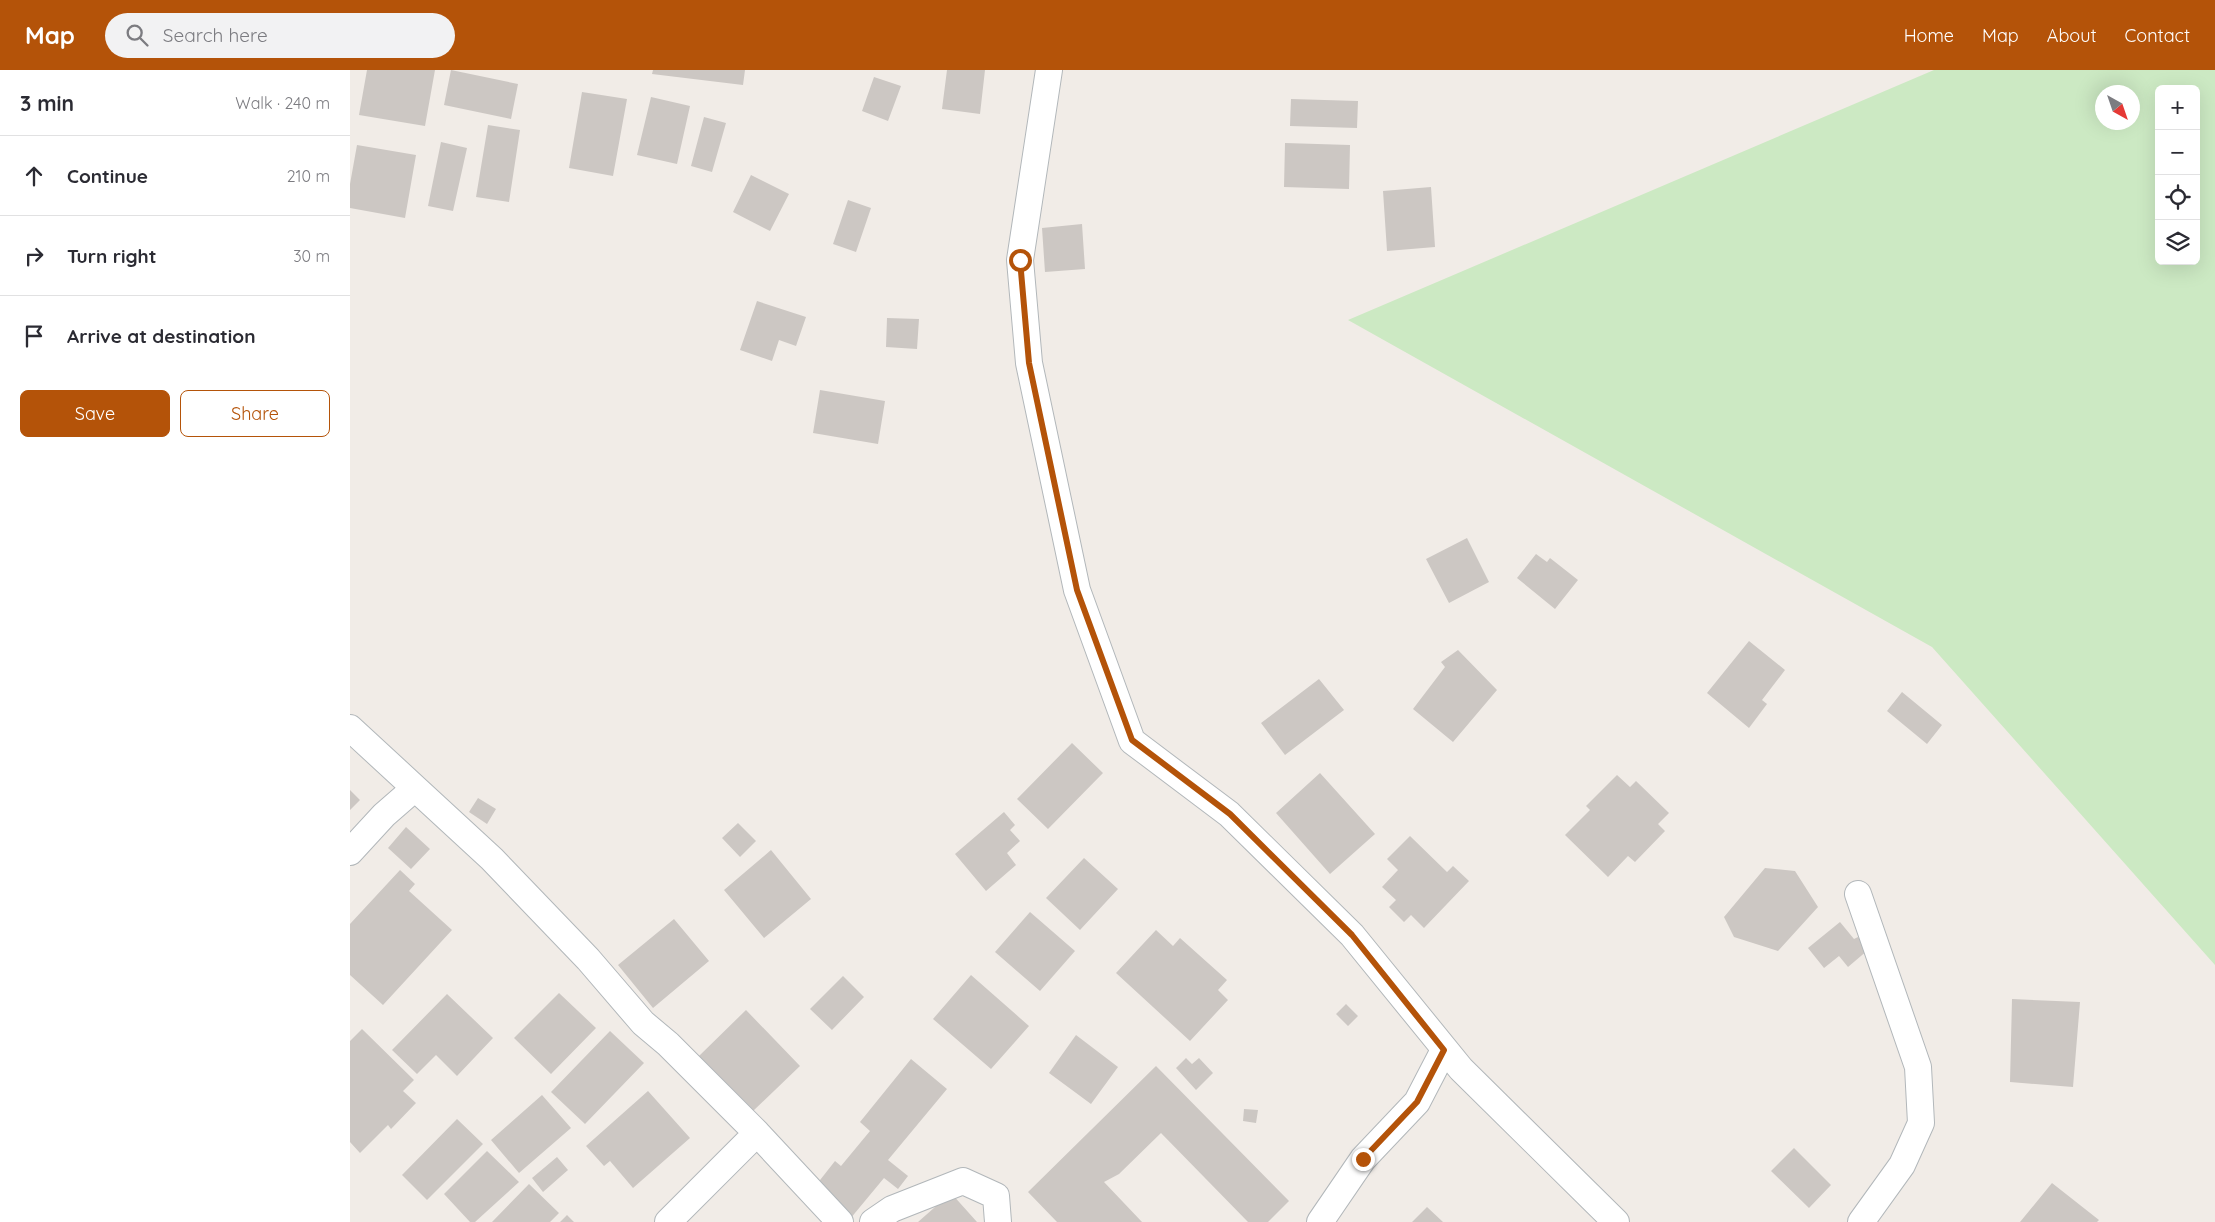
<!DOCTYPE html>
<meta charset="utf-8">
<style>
:root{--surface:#fff;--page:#f2f2f3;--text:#2b2b33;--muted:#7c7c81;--line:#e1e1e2;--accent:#b45309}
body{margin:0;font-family:Quicksand,sans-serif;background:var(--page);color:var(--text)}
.controls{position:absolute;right:15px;top:15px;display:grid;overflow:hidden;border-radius:8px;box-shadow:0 5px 20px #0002}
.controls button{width:45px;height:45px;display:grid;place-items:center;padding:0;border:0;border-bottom:1px solid var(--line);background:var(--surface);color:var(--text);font:25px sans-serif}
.compass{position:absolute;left:1745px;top:15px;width:45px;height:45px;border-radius:50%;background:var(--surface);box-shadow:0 5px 20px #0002;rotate:140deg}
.stop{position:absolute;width:15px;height:15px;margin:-11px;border:4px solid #b45309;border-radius:50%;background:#fff}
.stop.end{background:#b45309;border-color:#fff;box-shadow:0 1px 5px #0008}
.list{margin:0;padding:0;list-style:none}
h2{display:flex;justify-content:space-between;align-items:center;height:65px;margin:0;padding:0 20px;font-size:21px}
h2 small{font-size:16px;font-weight:400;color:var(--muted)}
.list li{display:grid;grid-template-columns:32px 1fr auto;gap:15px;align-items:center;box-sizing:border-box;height:80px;padding:0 20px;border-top:1px solid var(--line)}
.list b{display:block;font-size:19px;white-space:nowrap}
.list em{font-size:16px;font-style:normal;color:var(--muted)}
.actions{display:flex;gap:10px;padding:15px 20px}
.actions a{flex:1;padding:11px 0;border:1px solid var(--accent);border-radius:8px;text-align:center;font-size:18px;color:var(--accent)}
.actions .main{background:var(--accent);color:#fff}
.icon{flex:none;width:28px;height:28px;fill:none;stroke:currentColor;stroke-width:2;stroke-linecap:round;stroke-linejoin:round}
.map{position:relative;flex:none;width:1865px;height:1152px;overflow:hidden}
header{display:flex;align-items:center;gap:30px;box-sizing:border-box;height:70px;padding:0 25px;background:var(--accent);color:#fff}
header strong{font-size:24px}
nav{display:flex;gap:28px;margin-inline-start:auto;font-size:18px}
.search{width:350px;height:45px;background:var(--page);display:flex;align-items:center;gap:12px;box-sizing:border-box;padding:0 18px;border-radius:28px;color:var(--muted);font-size:19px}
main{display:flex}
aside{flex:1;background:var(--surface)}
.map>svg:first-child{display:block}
.green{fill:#cce9c3;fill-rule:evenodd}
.building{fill:#ccc7c3}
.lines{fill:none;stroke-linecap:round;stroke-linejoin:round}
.minor-casing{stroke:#b2b7ba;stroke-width:28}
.minor{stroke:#fff;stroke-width:26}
.route{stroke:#b45309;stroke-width:6}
</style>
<header>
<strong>Map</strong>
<div class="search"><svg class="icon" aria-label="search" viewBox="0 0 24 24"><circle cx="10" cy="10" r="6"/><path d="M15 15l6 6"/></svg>Search here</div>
<nav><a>Home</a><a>Map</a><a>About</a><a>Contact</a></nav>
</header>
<main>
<aside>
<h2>3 min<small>Walk · 240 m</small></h2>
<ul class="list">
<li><svg class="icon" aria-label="ahead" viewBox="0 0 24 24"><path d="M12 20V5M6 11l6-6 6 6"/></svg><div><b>Continue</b></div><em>210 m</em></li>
<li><svg class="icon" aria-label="right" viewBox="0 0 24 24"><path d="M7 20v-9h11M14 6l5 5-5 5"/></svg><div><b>Turn right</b></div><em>30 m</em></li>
<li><svg class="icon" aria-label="arrive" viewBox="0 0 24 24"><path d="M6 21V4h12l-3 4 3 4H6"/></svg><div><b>Arrive at destination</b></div></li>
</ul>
<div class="actions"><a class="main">Save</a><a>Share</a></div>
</aside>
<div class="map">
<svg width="1865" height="1152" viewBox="0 0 1865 1152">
<rect width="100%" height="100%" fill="#f1ece7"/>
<!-- green -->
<path class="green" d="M1584,0H1865V895L1582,577L998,250ZM1809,19H1846V191H1809ZM1752,22H1782V52H1752Z"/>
<!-- building -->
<path class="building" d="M17,0H85L75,56L9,45Z
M101,0L168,14L161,49L94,35Z
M303,0H395L393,15L302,4Z
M597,0H635L630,44L592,39Z
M524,7L551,16L538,51L512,41Z
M232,22L277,29L263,106L219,98Z
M301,27L340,36L327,94L287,85Z
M941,29L1008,31L1007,58L940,56Z
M354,47L376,53L362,102L341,96Z
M138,55L170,60L159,132L126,127Z
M91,72L117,78L103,141L78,136Z
M935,73L1000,75L999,119L934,117Z
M7,75L66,85L55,148L0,138V114Z
M401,105L439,124L420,161L383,142Z
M1081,117L1085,177L1037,181L1033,121Z
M498,130L521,138L506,182L483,174Z
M732,154L735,199L695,202L692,158Z
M407,231L456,247L446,276L429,270L422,291L390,280Z
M537,248L569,249L567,279L536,277Z
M470,320L535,331L528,374L463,363Z
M1117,468L1139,512L1099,533L1076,489Z
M1186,484L1197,492L1200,488L1228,510L1205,539L1167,508Z
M1399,571L1435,600L1412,630L1417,634L1399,658L1357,623Z
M1108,580L1147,620L1103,672L1063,639L1095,597L1091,592Z
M969,609L994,640L935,685L911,653Z
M1552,622L1592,655L1577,674L1537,641Z
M722,673L753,703L698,759L667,729Z
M970,703L1025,764L980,804L926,743Z
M1267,705L1280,717L1286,711L1319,743L1308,754L1315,761L1285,792L1278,786L1258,807L1215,765L1240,740L1236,736Z
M0,720L10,730L0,740Z
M128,728L146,739L137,754L119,742Z
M654,742L665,755L660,760L670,771L657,783L666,795L636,821L605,784Z
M388,753L406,771L390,787L372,768Z
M56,757L80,779L61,799L38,778Z
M1060,766L1097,802L1103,796L1119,811L1074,858L1061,845L1054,852L1039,837L1046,830L1032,817L1048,800L1037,789Z
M421,780L461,829L414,868L374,820Z
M734,788L768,819L730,860L696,828Z
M1415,798L1445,801L1468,837L1428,881L1384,867L1374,847Z
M50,800L65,814L59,821L102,860L33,935L0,905V854Z
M680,842L725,881L690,921L645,882Z
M324,849L359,891L303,938L268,895Z
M1490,852L1504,869L1508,867L1518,880L1498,897L1489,886L1474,898L1458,878Z
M806,860L823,876L830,868L877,910L868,920L878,930L840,971L766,903Z
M621,905L679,956L641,999L583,949Z
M493,906L514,927L482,960L460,939Z
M209,923L246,958L201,1004L164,968Z
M97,924L143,968L107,1006L86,985L67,1004L42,980Z
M1662,929L1730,932L1723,1017L1660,1012Z
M996,934L1008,946L998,956L986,944Z
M396,940L450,996L403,1041L349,986Z
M12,959L64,1010L53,1021L66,1033L41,1059L38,1055L10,1083L0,1072V971Z
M260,961L294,993L235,1054L201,1022Z
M726,965L768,997L741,1034L699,1003Z
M836,988L842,994L849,988L863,1003L846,1020L826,998Z
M561,989L597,1019L538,1090L558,1106L548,1119L534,1108L500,1149L463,1119L485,1091L491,1096L520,1061L510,1052Z
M806,996L939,1131L918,1152H898L811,1063L769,1104L754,1112L792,1152H707L678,1122Z
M298,1021L340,1068L283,1118L260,1091L254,1096L236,1076Z
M192,1025L221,1058L169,1103L141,1070Z
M894,1039L908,1040L906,1053L893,1051Z
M107,1049L133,1074L77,1130L52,1105Z
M1444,1078L1481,1115L1459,1138L1421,1101Z
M137,1081L169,1112L125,1152H120L94,1124Z
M207,1087L218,1100L193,1122L182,1108Z
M1702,1113L1749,1150L1747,1152H1670Z
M179,1114L209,1143L200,1152H142Z
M601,1123L627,1152H568Z
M1077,1137L1093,1152H1062Z
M217,1145L224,1152H210Z"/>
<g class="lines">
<!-- minor casing -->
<g class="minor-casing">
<path id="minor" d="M699,0L670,190L679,293L727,520L782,671L879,744L1002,865L1111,999L1266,1152
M0,658L65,718
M0,782L34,745L65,718L142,789L238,889L293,953L318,974L407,1063L490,1152
M1508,824L1568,997L1571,1053L1552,1095L1511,1152
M318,1152L407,1063
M523,1152L542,1139L613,1111L646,1126L648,1152
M970,1152L1013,1089L1067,1032L1094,980"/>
</g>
<!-- minor -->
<use href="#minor" class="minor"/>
</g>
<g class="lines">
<!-- route -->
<path class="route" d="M670,190L679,293L727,520L782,670L880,744L1002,865L1094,980L1067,1032L1013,1089"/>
</g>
</svg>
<div class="controls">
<button>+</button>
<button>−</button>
<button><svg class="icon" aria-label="locate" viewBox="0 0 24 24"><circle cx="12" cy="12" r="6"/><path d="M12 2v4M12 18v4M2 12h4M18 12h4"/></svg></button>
<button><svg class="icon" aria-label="layers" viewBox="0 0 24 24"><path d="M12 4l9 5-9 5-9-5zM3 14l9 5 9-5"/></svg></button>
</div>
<svg class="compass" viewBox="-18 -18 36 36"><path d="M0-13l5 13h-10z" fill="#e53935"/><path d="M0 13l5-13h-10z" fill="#7c7c81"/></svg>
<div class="stop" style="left:670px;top:190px"></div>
<div class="stop end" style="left:1013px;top:1089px"></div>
</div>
</main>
